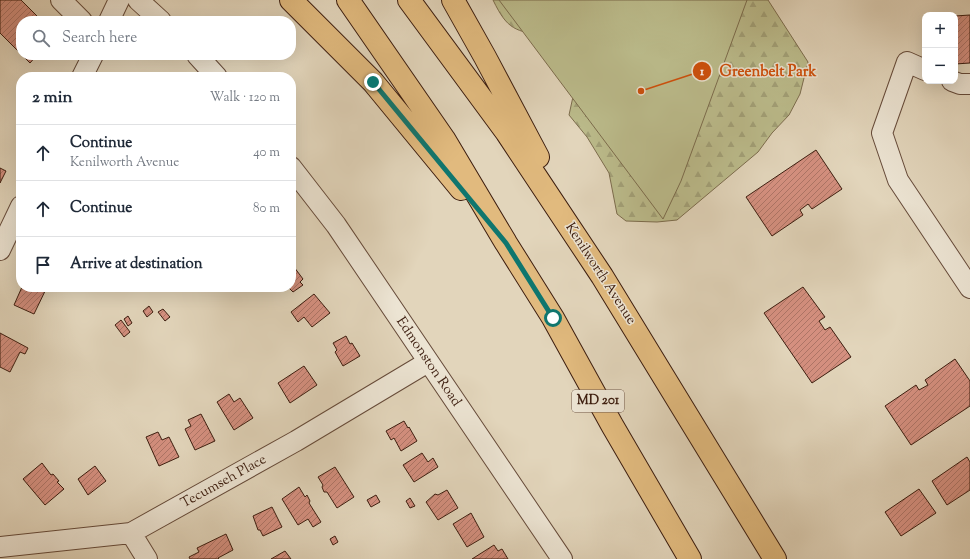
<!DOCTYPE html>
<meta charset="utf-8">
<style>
:root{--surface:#fff;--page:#f6f6f7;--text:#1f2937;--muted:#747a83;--line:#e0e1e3}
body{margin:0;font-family:"Sorts Mill Goudy",serif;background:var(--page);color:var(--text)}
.controls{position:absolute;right:12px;top:12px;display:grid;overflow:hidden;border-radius:8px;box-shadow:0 4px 16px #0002}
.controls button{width:36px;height:36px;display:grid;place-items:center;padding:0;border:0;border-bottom:1px solid var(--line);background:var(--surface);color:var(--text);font:20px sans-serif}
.stop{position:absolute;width:12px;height:12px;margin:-9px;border:3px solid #0f766e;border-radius:50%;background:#fff}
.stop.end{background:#0f766e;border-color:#fff;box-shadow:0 1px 4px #0008}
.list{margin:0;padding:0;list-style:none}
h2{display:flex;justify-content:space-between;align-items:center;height:52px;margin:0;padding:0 16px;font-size:17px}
h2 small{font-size:13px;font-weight:400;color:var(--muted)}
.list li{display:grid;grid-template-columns:26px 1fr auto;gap:12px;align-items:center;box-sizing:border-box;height:56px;padding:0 16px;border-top:1px solid var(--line)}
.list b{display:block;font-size:15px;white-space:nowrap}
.list p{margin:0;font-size:13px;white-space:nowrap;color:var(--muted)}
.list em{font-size:13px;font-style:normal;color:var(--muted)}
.icon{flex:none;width:22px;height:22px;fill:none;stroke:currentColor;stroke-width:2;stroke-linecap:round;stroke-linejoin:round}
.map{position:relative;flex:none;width:970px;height:559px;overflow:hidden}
.search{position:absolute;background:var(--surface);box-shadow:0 4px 16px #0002;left:16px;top:16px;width:280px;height:44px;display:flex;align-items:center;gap:10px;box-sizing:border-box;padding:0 14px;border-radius:16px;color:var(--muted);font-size:15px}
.panel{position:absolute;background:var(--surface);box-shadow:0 4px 16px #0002;left:16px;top:72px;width:280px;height:220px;border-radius:16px}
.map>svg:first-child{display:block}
.forest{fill:url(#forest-firs);stroke:#7c6c4d}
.park{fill:#bbbb8b;stroke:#7c6c4d}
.building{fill:url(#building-hatch);stroke:#3c1d0f}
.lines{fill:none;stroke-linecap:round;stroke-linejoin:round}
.minor-casing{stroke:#664b3a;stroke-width:22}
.major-casing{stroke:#3c1d0f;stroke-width:24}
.minor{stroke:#ece4d3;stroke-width:20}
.major{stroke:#e1ba7e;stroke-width:22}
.route{stroke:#0f766e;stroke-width:5}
.labels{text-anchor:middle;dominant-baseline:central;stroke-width:3;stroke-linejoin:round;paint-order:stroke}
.shield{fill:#ece4d3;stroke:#71594a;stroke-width:1}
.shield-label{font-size:13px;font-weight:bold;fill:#3c1d0f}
.street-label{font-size:14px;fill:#3c1d0f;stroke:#ece4d3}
.leader{fill:none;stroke:#ce500c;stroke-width:1.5}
.callout-dot{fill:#ce500c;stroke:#ece4d3;stroke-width:1.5}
.mark-label{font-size:12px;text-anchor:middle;font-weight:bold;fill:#fff}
.callout-label{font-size:15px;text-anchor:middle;font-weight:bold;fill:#ce500c;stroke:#ece4d3;stroke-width:3;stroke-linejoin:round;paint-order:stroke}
</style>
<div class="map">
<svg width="970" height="559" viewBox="0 0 970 559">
<defs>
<pattern id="forest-firs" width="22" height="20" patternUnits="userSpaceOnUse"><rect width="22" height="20" fill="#bbbb8b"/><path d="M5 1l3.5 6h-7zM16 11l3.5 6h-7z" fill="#a2a077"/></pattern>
<pattern id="building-hatch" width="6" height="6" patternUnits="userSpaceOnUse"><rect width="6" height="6" fill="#d59080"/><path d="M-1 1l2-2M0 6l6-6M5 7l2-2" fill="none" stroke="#ae7567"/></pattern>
</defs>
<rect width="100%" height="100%" fill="#e2d5bb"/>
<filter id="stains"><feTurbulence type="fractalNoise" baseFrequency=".005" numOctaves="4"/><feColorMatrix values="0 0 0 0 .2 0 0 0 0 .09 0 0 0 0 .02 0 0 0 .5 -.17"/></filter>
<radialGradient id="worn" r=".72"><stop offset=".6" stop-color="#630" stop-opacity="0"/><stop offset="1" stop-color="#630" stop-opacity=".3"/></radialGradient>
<!-- forest -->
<path class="forest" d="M493,0H768L808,62L800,94L789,115L772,133L758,152L677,220L657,222L626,221L617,214L609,173L587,137L569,115L574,92L546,37C515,30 508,31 493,0Z"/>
<!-- park -->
<path class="park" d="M499,0H747L681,181L663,219Z"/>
<!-- building -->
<path class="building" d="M0,0H21L42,21H21V54L0,33Z
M970,15V63L955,64V16Z
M22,55H37L30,63Z
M816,150L842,189L812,209L808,204L800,210L803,215L772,236L746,197Z
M0,168L6,171L0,183Z
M291,263L303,279L300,282L303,285L293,292L288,287H291Z
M22,287H47L34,314L14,305Z
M803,287L825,317L819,321L825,330L830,327L851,357L812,383L764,313Z
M314,294L330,313L312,327L304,317L298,322L291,312Z
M149,306L153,312L147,317L143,311Z
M163,309L170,317L165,321L158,312Z
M128,316L132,323L128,326L124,319Z
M121,320L130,332L124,337L115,325Z
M0,333L28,348L25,354L20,352L10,372L0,367Z
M346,336L350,344L352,343L360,356L343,366L335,352L337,350L333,343Z
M955,359L970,381V406L911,445L885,406L916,385L919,390L928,385L925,380Z
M304,366L317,385L290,403L278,383Z
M229,394L234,402L240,398L253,418L234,430L217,402Z
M201,414L215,441L195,450L185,429L191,426L188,420Z
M404,421L408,428L409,427L417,441L401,451L394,438L391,440L386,431Z
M158,432L162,440L169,437L179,457L159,466L146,437Z
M422,453L428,462L433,458L438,467L414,482L403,465Z
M967,457L970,462V490L947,505L932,481Z
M42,463L51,475L53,474L59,481L57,482L64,489L45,505L23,479Z
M95,466L106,481L88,495L78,479Z
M335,467L354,497L337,508L327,492H324L322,487L323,485L318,477Z
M299,487L305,497L307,495L310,501L309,503L321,522L313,527L308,519L298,525L282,499Z
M919,489L936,513L901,536L885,512Z
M447,490L458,508L438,520L426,502L435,494L438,495Z
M376,495L380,502L371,507L367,500Z
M410,498L415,506L410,508L406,501Z
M272,507L282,527L263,536L260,530H258L253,516Z
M471,513L484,537L467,547L453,524Z
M226,534L233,550L218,558L219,559H190L189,557L199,552L197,548Z
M335,536L338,542L333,545L330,539Z
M494,545L498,551L502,549L508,559H472Z
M285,551L291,559H271Z"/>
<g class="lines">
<!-- minor casing -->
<g class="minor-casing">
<path id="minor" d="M61,0L82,21
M138,0L161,21
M109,21L119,0
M197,55L217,77
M925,70L907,62L882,133L898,180L970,288
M82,77L93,55
M952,81L960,84H970
M291,167L336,225L562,559
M0,250L21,206
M131,533L147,559
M0,547L131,533L296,441L428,362"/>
</g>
<!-- major casing -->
<g class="major-casing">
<path id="major" d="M291,0L373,82L461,189
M348,0L444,139L506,243L553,318L612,425L690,559
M409,0L507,133L602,276L775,559
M453,0L485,57L538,157"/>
</g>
<!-- minor -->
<use href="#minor" class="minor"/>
<!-- major -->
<use href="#major" class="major"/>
</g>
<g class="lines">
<!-- route -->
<path class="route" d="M373,82L506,243L553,318"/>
</g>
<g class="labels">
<!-- shield labels -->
<rect class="shield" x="572" y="390" width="52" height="22" rx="3"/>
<g class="shield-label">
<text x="598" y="401">MD 201</text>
</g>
<!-- street labels -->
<g class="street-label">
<text transform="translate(600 274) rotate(57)">Kenilworth Avenue</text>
<text transform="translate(428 362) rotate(56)">Edmonston Road</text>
<text transform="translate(224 482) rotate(-29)">Tecumseh Place</text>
</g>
</g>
<!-- callouts -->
<path class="leader" d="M641 91L702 71"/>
<g class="callout-dot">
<circle cx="641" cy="91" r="4"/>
<circle cx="702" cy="71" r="10"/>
</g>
<g class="mark-label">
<text x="702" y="75">1</text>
</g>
<g class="callout-label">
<text x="768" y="76">Greenbelt Park</text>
</g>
<rect width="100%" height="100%" filter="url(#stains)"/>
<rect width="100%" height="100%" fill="url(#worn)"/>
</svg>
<div class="controls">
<button>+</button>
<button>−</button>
</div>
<div class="stop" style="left:553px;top:318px"></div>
<div class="stop end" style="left:373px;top:82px"></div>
<div class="search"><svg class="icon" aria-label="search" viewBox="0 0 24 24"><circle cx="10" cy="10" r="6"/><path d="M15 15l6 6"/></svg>Search here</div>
<section class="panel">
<h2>2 min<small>Walk · 120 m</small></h2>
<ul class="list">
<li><svg class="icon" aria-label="ahead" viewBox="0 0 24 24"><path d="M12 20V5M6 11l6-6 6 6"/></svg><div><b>Continue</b><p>Kenilworth Avenue</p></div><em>40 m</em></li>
<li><svg class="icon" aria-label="ahead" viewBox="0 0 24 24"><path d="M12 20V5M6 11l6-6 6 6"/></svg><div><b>Continue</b></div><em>80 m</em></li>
<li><svg class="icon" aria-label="arrive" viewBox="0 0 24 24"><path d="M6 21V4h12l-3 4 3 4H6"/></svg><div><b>Arrive at destination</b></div></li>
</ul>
</section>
</div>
